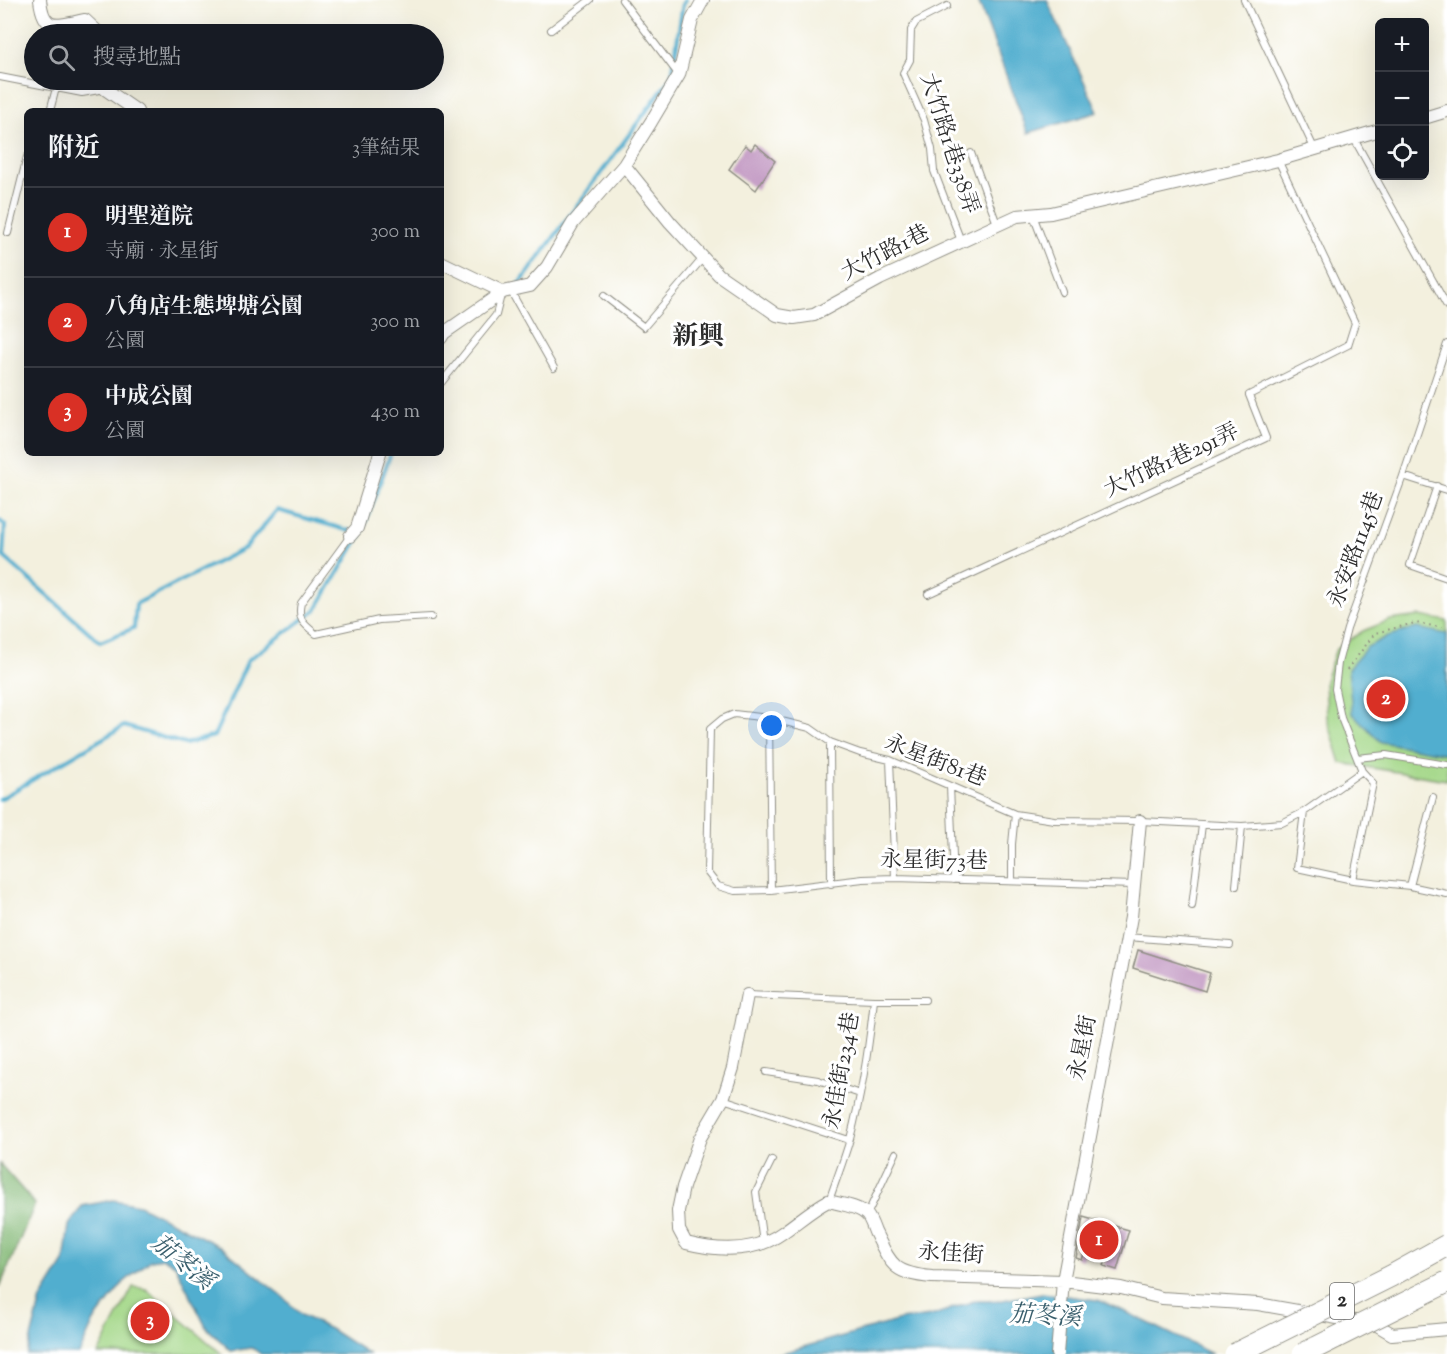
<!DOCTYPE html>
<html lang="zh-TW">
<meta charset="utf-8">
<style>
:root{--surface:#171b24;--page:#20242c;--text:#f1f3f6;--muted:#9ea1a6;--line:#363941;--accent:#d93025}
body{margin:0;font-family:"Sorts Mill Goudy","Noto Serif TC",serif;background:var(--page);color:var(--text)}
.controls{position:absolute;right:18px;top:18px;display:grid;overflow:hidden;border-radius:9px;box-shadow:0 6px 24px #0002}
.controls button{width:54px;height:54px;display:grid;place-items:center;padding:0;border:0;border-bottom:2px solid var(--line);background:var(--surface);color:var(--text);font:30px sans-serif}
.you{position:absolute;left:772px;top:726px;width:21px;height:21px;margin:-15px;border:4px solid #fff;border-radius:50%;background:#1a73e8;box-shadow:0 0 0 9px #1a73e833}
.badge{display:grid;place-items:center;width:39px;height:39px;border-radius:50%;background:var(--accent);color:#fff;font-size:20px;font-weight:700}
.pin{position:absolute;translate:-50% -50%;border:3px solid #fff;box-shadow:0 2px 6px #0006}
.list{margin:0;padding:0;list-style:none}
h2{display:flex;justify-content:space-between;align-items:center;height:78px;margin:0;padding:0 24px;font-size:26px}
h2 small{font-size:20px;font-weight:400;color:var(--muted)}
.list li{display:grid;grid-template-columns:39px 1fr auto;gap:18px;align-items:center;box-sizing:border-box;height:90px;padding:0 24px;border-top:2px solid var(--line)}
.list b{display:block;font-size:22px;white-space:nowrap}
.list p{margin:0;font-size:20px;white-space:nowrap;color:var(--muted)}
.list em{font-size:20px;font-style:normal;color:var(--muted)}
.icon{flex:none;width:33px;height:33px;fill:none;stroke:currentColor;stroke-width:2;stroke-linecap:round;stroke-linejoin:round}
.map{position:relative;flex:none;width:1447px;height:1354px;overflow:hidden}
.search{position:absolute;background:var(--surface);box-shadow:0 6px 24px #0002;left:24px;top:24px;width:420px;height:66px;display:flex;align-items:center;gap:15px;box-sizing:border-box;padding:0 21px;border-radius:33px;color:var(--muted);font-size:22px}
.panel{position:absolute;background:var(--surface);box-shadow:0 6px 24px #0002;left:24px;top:108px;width:420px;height:348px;border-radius:9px}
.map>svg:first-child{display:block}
.green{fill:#a3d787;stroke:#678159;stroke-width:1.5}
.forest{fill:#82b874;stroke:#567250;stroke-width:1.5}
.water{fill:#51aecf;stroke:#3e6c7d;stroke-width:1.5}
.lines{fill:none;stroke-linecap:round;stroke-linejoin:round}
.stream{stroke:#51aecf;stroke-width:4}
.building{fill:#c7a1c8}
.service-casing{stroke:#8f8e84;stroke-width:8}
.minor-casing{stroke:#8f8e84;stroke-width:14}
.path{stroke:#8f8e84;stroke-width:2;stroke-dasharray:1.5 4.5;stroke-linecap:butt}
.service{stroke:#fff;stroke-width:6}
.minor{stroke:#fff;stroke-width:12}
.motorway-bridge-casing{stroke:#8f8e84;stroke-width:23;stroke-linecap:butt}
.motorway-bridge{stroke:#fff;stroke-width:21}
.labels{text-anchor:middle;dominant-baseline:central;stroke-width:6;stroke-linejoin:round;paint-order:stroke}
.shield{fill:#fff;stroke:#6b6b6b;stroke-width:1.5}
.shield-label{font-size:21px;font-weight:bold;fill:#2b2b2b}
.street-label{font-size:22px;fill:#2b2b2b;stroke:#fff}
.water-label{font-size:24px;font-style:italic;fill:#3a5f6d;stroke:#fff}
.quarter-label{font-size:26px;font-weight:bold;fill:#2b2b2b;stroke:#fff}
</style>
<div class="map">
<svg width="1447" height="1354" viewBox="0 0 1447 1354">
<rect width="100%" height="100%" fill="#fff"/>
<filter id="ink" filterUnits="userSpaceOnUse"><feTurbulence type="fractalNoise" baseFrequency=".0167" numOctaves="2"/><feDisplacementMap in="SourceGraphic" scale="12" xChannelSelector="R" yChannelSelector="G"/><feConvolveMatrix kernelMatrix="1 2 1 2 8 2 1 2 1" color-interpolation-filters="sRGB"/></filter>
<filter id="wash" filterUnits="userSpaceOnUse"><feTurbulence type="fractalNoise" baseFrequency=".008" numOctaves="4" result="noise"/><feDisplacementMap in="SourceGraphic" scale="24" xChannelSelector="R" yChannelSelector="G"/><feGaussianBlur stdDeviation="1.35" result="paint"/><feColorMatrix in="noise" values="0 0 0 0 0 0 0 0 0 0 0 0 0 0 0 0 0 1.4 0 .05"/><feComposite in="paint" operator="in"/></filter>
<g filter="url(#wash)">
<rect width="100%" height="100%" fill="#f3f0de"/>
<!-- green -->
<path class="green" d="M1420,616L1447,621V780L1341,763L1327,718L1325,681L1336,649L1363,631L1390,620Z
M133,1287L146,1289L222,1354H98Z"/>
<!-- forest -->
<path class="forest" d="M0,1164L35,1204L0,1287Z"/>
<!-- water -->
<path class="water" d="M978,0H1047L1098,112L1028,133Z
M1417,628L1447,634V754L1381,742L1352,713L1348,669L1367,647L1388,636Z
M113,1200L139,1205L221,1247L283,1297L301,1315L330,1329L369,1354H261L252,1348L231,1351L206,1327L175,1265L164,1258L151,1260L123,1283L94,1321L79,1354H27L41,1299L64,1262L69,1225L82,1206Z
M1042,1293L1098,1300L1126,1312L1212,1354H778L900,1320L931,1316L974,1301H997Z"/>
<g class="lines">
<!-- stream -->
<path class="stream" d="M519,285L672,76L683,3L685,0
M0,521L5,525L3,556L100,642L134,628L136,604L245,548L277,510L350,531
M0,799L124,726L185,744L214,736L248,660L316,610L361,534L391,453"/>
</g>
<g id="blocks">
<!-- building -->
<path class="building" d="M755,144L775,161L756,190L729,169L745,145L751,150Z
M1138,950L1210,973L1205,991L1133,968Z
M1083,1217L1129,1230L1117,1270L1104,1266L1107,1257L1085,1251L1082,1260L1076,1258Z"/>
</g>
</g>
<g filter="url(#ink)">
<use href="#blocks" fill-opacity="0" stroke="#8f8e84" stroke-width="1.5"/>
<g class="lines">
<!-- service casing -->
<g class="service-casing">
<path id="service" d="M622,0L678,74
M1244,0L1314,148
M947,6L916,22L911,30L910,60L903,73L924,120L932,149L934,171L961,241
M551,30L590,0
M0,77L82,93L105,89
M50,111L56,88
M1353,137L1447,306
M971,153L997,224
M1033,215L1062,292
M8,233L27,157
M510,290L554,368
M604,296L644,327L703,258
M441,383L496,315L501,295
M1403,476L1447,490
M1437,486L1410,565L1447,578
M350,536L301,603C297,620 304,624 316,634L379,620L431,617
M928,594L1266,438L1249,395L1348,345L1355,323L1278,160
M769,718L771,890
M830,742L831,884
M1357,758L1386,755L1447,765
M890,760L895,878
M950,786L954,880
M1304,812L1297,868L1353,880L1410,886L1447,894
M1353,880L1373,783L1362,771L1341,718L1335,689L1338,663L1347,629L1403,476L1447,344
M1012,881V844L1015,814
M1134,885L895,878L863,879L771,890L735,891L718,886L707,872L710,729L722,719L734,714L769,718L810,728L830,742L860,753L890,760L1015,814L1054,820L1140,821L1242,826L1282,823L1304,812L1362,771
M1236,886L1242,826
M1410,886L1433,797
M1192,906L1202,825
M1127,937L1230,945
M747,995L874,1000C869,1047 862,1093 850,1139C844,1160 836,1180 829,1201
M874,1000H925
M766,1072L818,1080L860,1094
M723,1099L849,1140
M867,1215L896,1153
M763,1243L756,1192L772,1160"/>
</g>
<!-- minor casing -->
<g class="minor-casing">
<path id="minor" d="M40,0C44,34 58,25 85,20L100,34
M106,80L105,89L137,111
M1424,118L1447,111
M624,165L670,222L719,275L777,315L794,318L814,315L880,279L1017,216L1051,213L1278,160L1380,130
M441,262L503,292L530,286L547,267L573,223L624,165L651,122L679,75L692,20L703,0
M441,338L444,333L503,292
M350,536L357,528L380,453
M747,995L733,1068L723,1099L700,1138L683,1187L678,1211L679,1230L686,1243C718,1251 754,1253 782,1233C798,1222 811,1210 828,1201C840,1204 859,1206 867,1215C871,1220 873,1227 875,1232C892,1266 893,1273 932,1277L1063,1281L1121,1288L1162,1298L1258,1304L1377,1325L1392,1334L1447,1329
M1057,1354L1063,1281L1131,917L1140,821"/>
</g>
<!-- path -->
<path class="path" d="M1347,670L1375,633L1415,623L1447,628"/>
<!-- service -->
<use href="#service" class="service"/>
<!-- minor -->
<use href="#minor" class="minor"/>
<!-- motorway-bridge casing -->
<g class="motorway-bridge-casing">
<path id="motorway-bridge" d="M1235,1354L1391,1276L1447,1245
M1303,1354L1447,1282"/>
</g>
<!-- motorway-bridge -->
<use href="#motorway-bridge" class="motorway-bridge"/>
</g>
</g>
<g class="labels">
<!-- shield labels -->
<rect class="shield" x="1330" y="1283" width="24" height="36" rx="4.5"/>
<g class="shield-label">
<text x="1342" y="1301">2</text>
</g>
<!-- street labels -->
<g class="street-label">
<text transform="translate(948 144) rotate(72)">大竹路1巷338弄</text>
<text transform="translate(886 254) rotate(-27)">大竹路1巷</text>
<text transform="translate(1172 462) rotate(-25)">大竹路1巷291弄</text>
<text transform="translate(1357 550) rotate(-70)">永安路1145巷</text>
<text transform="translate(935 762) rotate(21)">永星街81巷</text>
<text transform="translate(934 862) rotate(1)">永星街73巷</text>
<text transform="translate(1084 1048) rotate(-79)">永星街</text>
<text transform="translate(843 1071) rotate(-80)">永佳街234巷</text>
<text transform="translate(951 1255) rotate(4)">永佳街</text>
</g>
<!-- water labels -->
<g class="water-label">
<text transform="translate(182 1263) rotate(39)">茄苳溪</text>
<text transform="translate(1045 1317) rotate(3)">茄苳溪</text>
</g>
<!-- quarter labels -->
<g class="quarter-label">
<text x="698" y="337">新興</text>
</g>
</g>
</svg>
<div class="controls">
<button>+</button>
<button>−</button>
<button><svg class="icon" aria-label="locate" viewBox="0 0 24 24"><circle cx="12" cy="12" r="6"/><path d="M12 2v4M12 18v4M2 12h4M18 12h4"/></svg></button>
</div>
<div class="you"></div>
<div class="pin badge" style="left:1099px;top:1240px">1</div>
<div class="pin badge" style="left:1386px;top:699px">2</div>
<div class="pin badge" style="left:150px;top:1321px">3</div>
<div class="search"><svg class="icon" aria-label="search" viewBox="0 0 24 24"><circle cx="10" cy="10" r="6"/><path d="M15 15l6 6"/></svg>搜尋地點</div>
<section class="panel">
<h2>附近<small>3筆結果</small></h2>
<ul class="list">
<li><span class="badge">1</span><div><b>明聖道院</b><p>寺廟 · 永星街</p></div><em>300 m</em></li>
<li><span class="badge">2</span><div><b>八角店生態埤塘公園</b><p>公園</p></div><em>300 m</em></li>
<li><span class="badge">3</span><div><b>中成公園</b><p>公園</p></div><em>430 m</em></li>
</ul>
</section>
</div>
